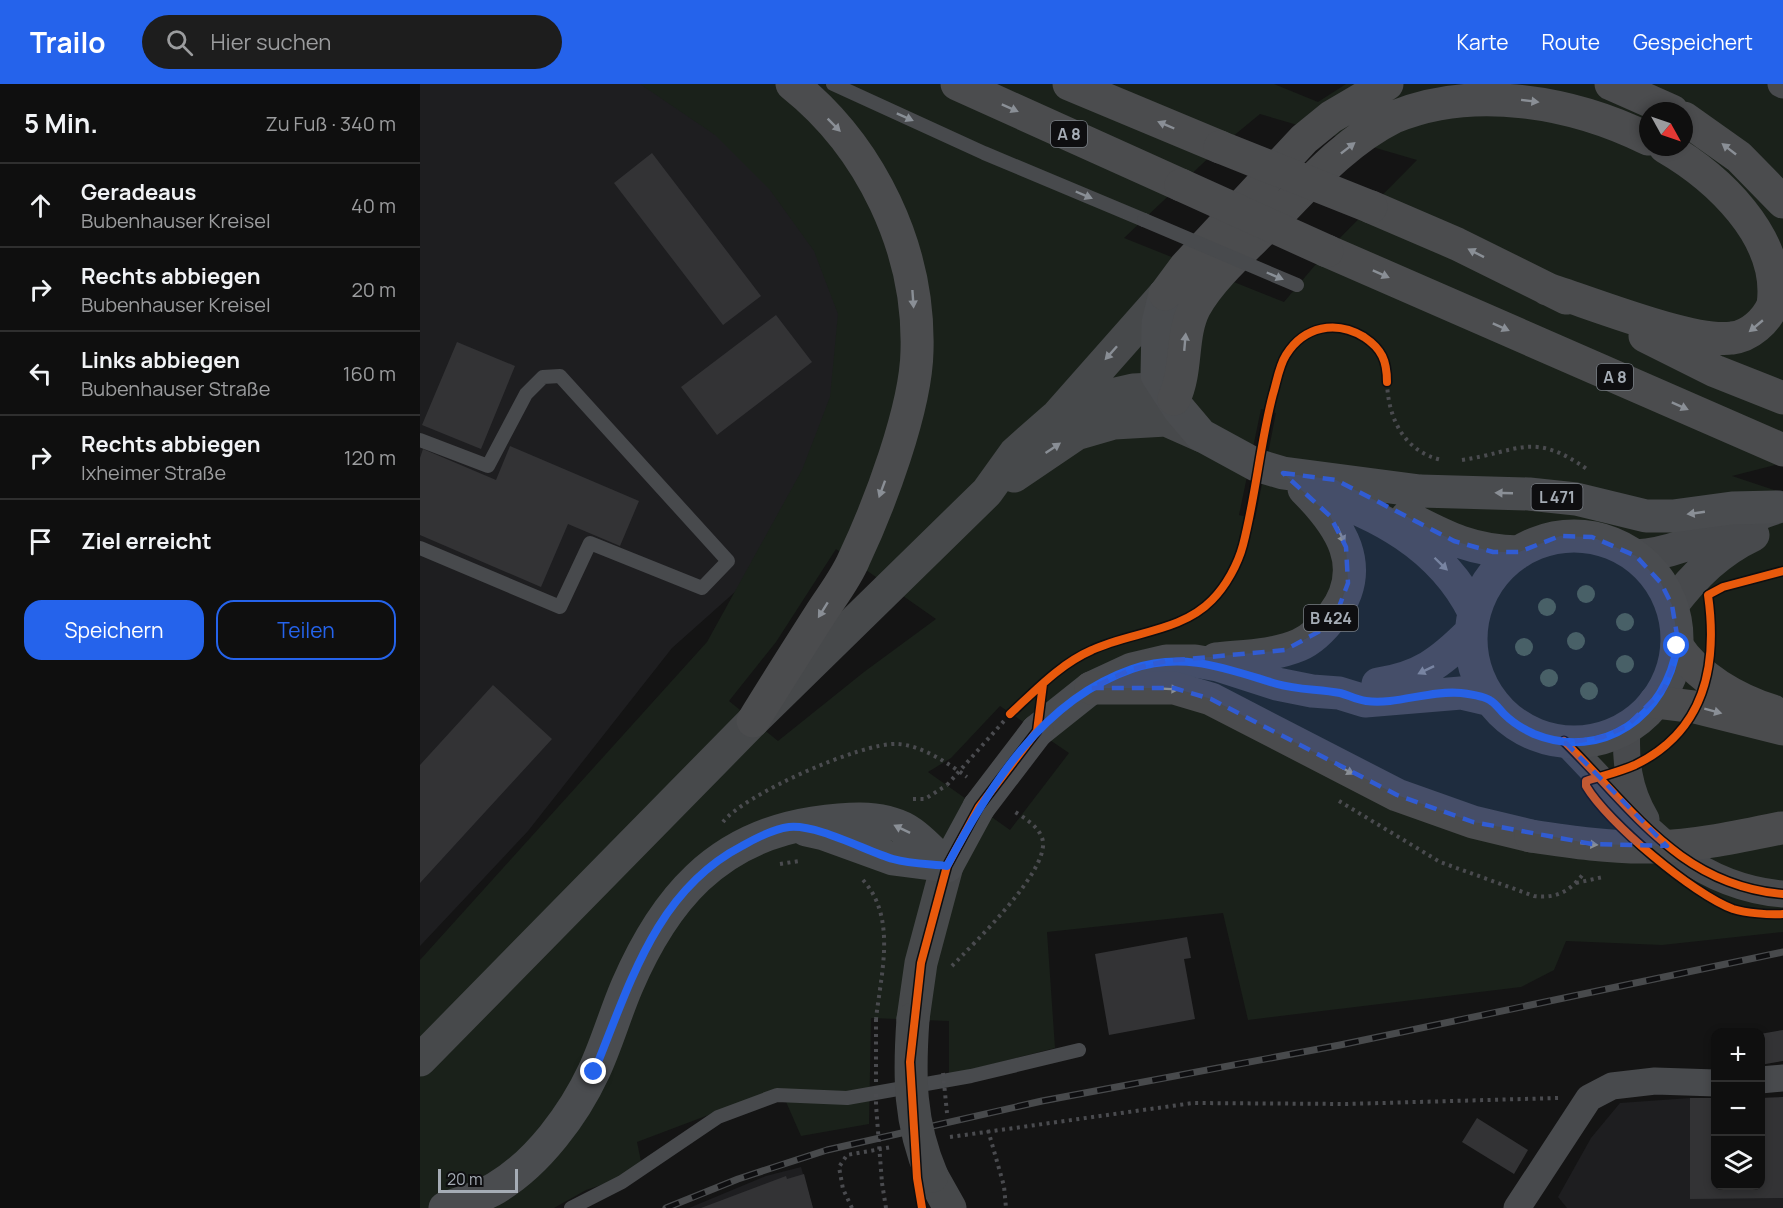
<!DOCTYPE html>
<html lang="de">
<meta charset="utf-8">
<style>
:root{--surface:#0f0f0f;--page:#1d1d1d;--text:#f1f3f6;--muted:#9b9c9e;--line:#2f2f2f;--accent:#2563eb}
body{margin:0;font-family:Manrope,sans-serif;background:var(--page);color:var(--text)}
.controls{position:absolute;right:18px;bottom:18px;display:grid;overflow:hidden;border-radius:12px;box-shadow:0 3px 9px #0003}
.controls button{width:54px;height:54px;display:grid;place-items:center;padding:0;border:0;border-bottom:2px solid var(--line);background:var(--surface);color:var(--text);font:30px sans-serif}
.compass{position:absolute;left:1219px;top:18px;width:54px;height:54px;border-radius:50%;background:var(--surface);box-shadow:0 3px 9px #0003;rotate:130deg}
.scale{position:absolute;left:18px;bottom:15px;width:80px;box-sizing:border-box;padding-left:6px;border:3px solid #a5acb5;border-top:0;font-size:16px;line-height:21px;white-space:nowrap;color:#a5acb5;-webkit-text-stroke:4px #0e0e10;paint-order:stroke}
.stop{position:absolute;width:18px;height:18px;margin:-14px;border:4px solid #2563eb;border-radius:50%;background:#fff}
.stop.end{background:#2563eb;border-color:#fff;box-shadow:0 2px 6px #0008}
.list{margin:0;padding:0;list-style:none}
h2{display:flex;justify-content:space-between;align-items:center;height:78px;margin:0;padding:0 24px;font-size:26px}
h2 small{font-size:20px;font-weight:400;color:var(--muted)}
.list li{display:grid;grid-template-columns:39px 1fr auto;gap:18px;align-items:center;box-sizing:border-box;height:84px;padding:0 24px;border-top:2px solid var(--line)}
.list b{display:block;font-size:22px;white-space:nowrap}
.list p{margin:0;font-size:20px;white-space:nowrap;color:var(--muted)}
.list em{font-size:20px;font-style:normal;color:var(--muted)}
.actions{display:flex;gap:12px;padding:18px 24px}
.actions a{flex:1;padding:14px 0;border:2px solid var(--accent);border-radius:18px;text-align:center;font-size:21px;color:var(--accent)}
.actions .main{background:var(--accent);color:#fff}
.icon{flex:none;width:33px;height:33px;fill:none;stroke:currentColor;stroke-width:2;stroke-linecap:round;stroke-linejoin:round}
.map{position:relative;flex:none;width:1363px;height:1124px;overflow:hidden}
header{display:flex;align-items:center;gap:36px;box-sizing:border-box;height:84px;padding:0 30px;background:var(--accent);color:#fff}
header strong{font-size:28px}
nav{display:flex;gap:33px;margin-inline-start:auto;font-size:21px}
.search{width:420px;height:54px;background:var(--page);display:flex;align-items:center;gap:15px;box-sizing:border-box;padding:0 21px;border-radius:33px;color:var(--muted);font-size:22px}
main{display:flex}
aside{flex:1;background:var(--surface)}
.map>svg:first-child{display:block}
.built{fill:#1e1e20}
.green{fill:#1a211a;fill-rule:evenodd}
.building{fill:#333335}
.lines{fill:none;stroke-linecap:round;stroke-linejoin:round}
.path{stroke:#4a4b4f;stroke-width:4;stroke-dasharray:3 4.5;stroke-linecap:butt}
.service{stroke:#484a4d;stroke-width:14}
.minor{stroke:#484a4d;stroke-width:27}
.tertiary{stroke:#484a4d;stroke-width:33}
.secondary{stroke:#47494b;stroke-width:33}
.primary{stroke:#4a4c4f;stroke-width:33}
.motorway{stroke:#4b4c4e;stroke-width:33}
.rail-casing{stroke:#484a4c;stroke-width:7}
.rail{stroke:#0e0e10;stroke-width:4.5;stroke-dasharray:14;stroke-linecap:butt}
.path-bridge{stroke:#4a4b4f;stroke-width:4;stroke-dasharray:3 4.5;stroke-linecap:butt}
.service-bridge{stroke:#484a4d;stroke-width:14}
.secondary-bridge{stroke:#47494b;stroke-width:33}
.primary-bridge{stroke:#4a4c4f;stroke-width:33}
.motorway-bridge{stroke:#4b4c4e;stroke-width:33}
.cycleway-casing{stroke:#0e0e10;stroke-width:11}
.cycleway{stroke:#e8590c;stroke-width:8}
.tree{fill:#4e624d}
.oneway{fill:#8a8f96}
.oneway2{fill:#898f96}
.oneway3{fill:#898e95}
.route{stroke:#2563eb;stroke-width:8}
.marked{fill:#315cd3;fill-opacity:0.2;stroke:#315cd3;stroke-width:4.5;stroke-dasharray:12 8;stroke-linejoin:round}
.labels{text-anchor:middle;dominant-baseline:central;stroke-width:6;stroke-linejoin:round;paint-order:stroke}
.shield{fill:#0e0e10;stroke:#787d84;stroke-width:1.5}
.shield-label{font-size:16px;font-weight:bold;fill:#a5acb5}
</style>
<header>
<strong>Trailo</strong>
<div class="search"><svg class="icon" aria-label="search" viewBox="0 0 24 24"><circle cx="10" cy="10" r="6"/><path d="M15 15l6 6"/></svg>Hier suchen</div>
<nav><a>Karte</a><a>Route</a><a>Gespeichert</a></nav>
</header>
<main>
<aside>
<h2>5 Min.<small>Zu Fuß · 340 m</small></h2>
<ul class="list">
<li><svg class="icon" aria-label="ahead" viewBox="0 0 24 24"><path d="M12 20V5M6 11l6-6 6 6"/></svg><div><b>Geradeaus</b><p>Bubenhauser Kreisel</p></div><em>40 m</em></li>
<li><svg class="icon" aria-label="right" viewBox="0 0 24 24"><path d="M7 20v-9h11M14 6l5 5-5 5"/></svg><div><b>Rechts abbiegen</b><p>Bubenhauser Kreisel</p></div><em>20 m</em></li>
<li><svg class="icon" aria-label="left" viewBox="0 0 24 24"><path d="M17 20v-9H6M10 6l-5 5 5 5"/></svg><div><b>Links abbiegen</b><p>Bubenhauser Straße</p></div><em>160 m</em></li>
<li><svg class="icon" aria-label="right" viewBox="0 0 24 24"><path d="M7 20v-9h11M14 6l5 5-5 5"/></svg><div><b>Rechts abbiegen</b><p>Ixheimer Straße</p></div><em>120 m</em></li>
<li><svg class="icon" aria-label="arrive" viewBox="0 0 24 24"><path d="M6 21V4h12l-3 4 3 4H6"/></svg><div><b>Ziel erreicht</b></div></li>
</ul>
<div class="actions"><a class="main">Speichern</a><a>Teilen</a></div>
</aside>
<div class="map">
<svg width="1363" height="1124" viewBox="0 0 1363 1124">
<rect width="100%" height="100%" fill="#141414"/>
<!-- built -->
<path class="built" d="M0,0H286L361,59L442,294L334,491L252,564L108,747L0,862Z
M1363,1013V1124H1147L1138,1113L1171,1054L1200,1019L1270,1014H1295L1296,1102H1340L1341,1014Z
M381,1083L393,1124H269L346,1092Z"/>
<!-- green -->
<path class="green" d="M220,0H854L898,18L926,0H1363V379L1312,392L1363,409V848L1242,861L1146,857L1134,886L1101,903L828,936L803,829L627,848L635,964L529,991V937L451,934L449,1040L381,1052L360,1004L217,1058L223,1087L166,1106L134,1124H0V876L287,558L382,386L410,313L418,230L394,167L350,106L295,51ZM1228,27H1264V63H1228ZM840,30L997,76L907,167L864,218L704,154L800,63ZM841,325L856,329L835,435L819,431ZM416,465L516,535L444,588L358,657L309,617L356,558ZM580,622L649,669L590,746L508,688L531,674Z"/>
<!-- building -->
<path class="building" d="M232,69L341,212L303,241L194,99Z
M356,231L392,278L297,351L261,303Z
M37,258L95,282L61,365L2,341Z
M90,362L219,417L200,462L148,440L121,503L0,451V374L3,365L76,396Z
M73,601L132,655L0,799V681Z
M767,853L771,874L764,875L775,935L689,951L675,870Z
M1363,946V977L1340,981V950Z
M1363,1013V1114L1270,1115V1014H1296V1102H1340V1014Z
M1057,1034L1108,1066L1094,1090L1042,1058Z
M384,1090L393,1124H281L366,1092L367,1095Z"/>
<g class="lines">
<!-- path -->
<path class="path" d="M967,298C968,334 984,368 1022,376
M1042,376C1098,368 1113,346 1168,386
M1289,521L1292,558
M1232,670L1257,650
M493,715H505L527,701
M919,717L1020,778L1114,812C1137,815 1150,807 1164,789
M303,738C323,711 442,658 477,660C501,661 528,679 547,693
M360,780L379,777
M443,796C477,834 461,889 456,935
M1156,799L1183,793
M532,882C555,858 626,790 623,758C621,743 603,733 592,726
M568,1046L584,1102L586,1124
M530,1053L773,1019L926,1020L1138,1014
M462,1099L466,1124
M432,1124L423,1105L419,1083L427,1071L472,1063"/>
<!-- service -->
<path class="service" d="M413,0L564,69L724,136
M0,356L68,382L106,310L123,293L140,292L308,477L282,504L170,459L140,523L0,464
M151,1124L202,1098L298,1033L357,1011L427,1014L551,992L659,966"/>
<!-- minor -->
<path class="minor" d="M1361,0L1363,1
M1207,642C1205,676 1208,705 1226,735
M1144,657C1212,724 1259,801 1363,810
M1340,996L1363,994
M1097,1124L1169,1014L1192,1002L1235,997L1296,999"/>
<!-- tertiary -->
<path class="tertiary" d="M1216,472C1271,468 1308,438 1358,423
M1252,521C1275,491 1299,467 1333,451"/>
<!-- secondary -->
<path class="secondary" d="M642,328L678,314L713,306L734,305L754,315L748,326
M594,392L656,350L694,339L746,336L782,352
M493,935L501,879L527,782
M0,976L333,637L567,408L595,369L638,331L745,210
M512,1092L530,1124"/>
<!-- primary -->
<path class="primary" d="M745,210L738,239L737,291L759,325L781,351L836,381L863,389L1000,407L1109,410L1156,415L1226,432H1253L1312,424L1355,423
M889,407C957,428 1021,462 1054,528
M987,433C1027,454 1053,467 1099,468
M1051 555a103 103 0 1 1 206 0a103 103 0 1 1-206 0Z
M796,575C823,572 853,572 879,561C893,555 904,543 913,531C949,483 920,441 884,405
M958,600C1000,594 1021,578 1050,549
M617,647L671,604L712,585L746,577H775L798,581L857,600L892,607L919,609L945,617L1041,609L1071,616
M386,746L404,750L473,775L527,782
M527,782L559,723
M25,1124C42,1119 61,1113 76,1104C118,1079 154,1030 174,987C187,959 195,930 207,902C244,816 296,754 393,739C422,735 459,730 487,746C501,754 515,771 527,782"/>
<!-- motorway -->
<path class="motorway" d="M537,0L761,101
M649,0L800,63
M1191,0L1252,27
M1264,34L1319,73L1363,118
M951,123L1037,160L1146,214
M907,167L1363,366
M1127,205C1169,218 1273,260 1312,254C1330,252 1346,237 1353,221C1363,152 1295,92 1245,63
M745,210L765,183L884,55L911,33L967,0
M1225,252L1295,287L1363,314
M754,315C768,285 760,252 775,223C792,192 829,161 854,135C891,97 926,57 974,33C1054,0 1153,18 1228,55
M1257,562C1277,593 1317,616 1353,627
M671,604H754L791,615L977,711L1053,738L1111,752
M1235,618L1275,623L1363,645
M333,637C355,601 378,565 401,529C412,512 426,494 434,475C459,422 496,325 497,267C500,165 451,63 372,0"/>
<!-- rail casing -->
<g class="rail-casing">
<path id="rail" d="M246,1124L318,1095L407,1066L622,1017L920,961L1363,868"/>
</g>
<!-- rail -->
<use href="#rail" class="rail"/>
<!-- path-bridge -->
<path class="path-bridge" d="M527,701L584,637
M456,935V1021L462,1099
M523,989L527,1029"/>
<!-- service-bridge -->
<path class="service-bridge" d="M724,136L877,201"/>
<!-- secondary-bridge -->
<path class="secondary-bridge" d="M493,935C489,992 489,1038 512,1092"/>
<!-- primary-bridge -->
<path class="primary-bridge" d="M559,723L617,647"/>
<!-- motorway-bridge -->
<path class="motorway-bridge" d="M800,63L951,123
M761,101L907,167
M1111,752C1151,758 1191,764 1232,763C1275,762 1318,753 1361,744"/>
<!-- cycleway casing -->
<g class="cycleway-casing">
<path id="cycleway" d="M1363,487L1303,503L1288,511C1298,582 1285,647 1215,681C1199,688 1182,692 1166,697V702C1187,738 1274,811 1313,825C1326,829 1349,831 1363,830
M590,630C616,606 640,580 672,566C710,548 761,548 792,516C806,502 818,480 823,461C836,411 840,359 853,310C857,297 859,282 866,271C884,242 916,236 944,253C962,265 967,277 967,298
M1144,657C1212,724 1259,801 1363,810
M502,1124L497,1094L490,978L501,879L527,782L559,723L617,647L623,600"/>
</g>
<!-- cycleway -->
<use href="#cycleway" class="cycleway"/>
</g>
<!-- trees -->
<g class="tree">
<circle cx="1166" cy="510" r="9"/>
<circle cx="1127" cy="523" r="9"/>
<circle cx="1205" cy="538" r="9"/>
<circle cx="1156" cy="557" r="9"/>
<circle cx="1104" cy="563" r="9"/>
<circle cx="1205" cy="580" r="9"/>
<circle cx="1129" cy="594" r="9"/>
<circle cx="1169" cy="607" r="9"/>
</g>
<!-- one-way arrows -->
<defs><path id="oneway-solid" d="M-6-.8H1V-3.2L6.5 0L1 3.2V.8H-6Z" transform="scale(1.5)"/></defs>
<g class="oneway">
<use href="#oneway-solid" transform="translate(1110 17) rotate(7)"/>
<use href="#oneway-solid" transform="translate(590 24) rotate(24)"/>
<use href="#oneway-solid" transform="translate(414 41) rotate(45)"/>
<use href="#oneway-solid" transform="translate(746 41) rotate(-157)"/>
<use href="#oneway-solid" transform="translate(928 64) rotate(-38)"/>
<use href="#oneway-solid" transform="translate(1309 65) rotate(-142)"/>
<use href="#oneway-solid" transform="translate(1056 169) rotate(-153)"/>
<use href="#oneway-solid" transform="translate(961 190) rotate(24)"/>
<use href="#oneway-solid" transform="translate(493 215) rotate(86)"/>
<use href="#oneway-solid" transform="translate(1336 242) rotate(140)"/>
<use href="#oneway-solid" transform="translate(1081 243) rotate(24)"/>
<use href="#oneway-solid" transform="translate(765 258) rotate(-85)"/>
<use href="#oneway-solid" transform="translate(1260 322) rotate(24)"/>
<use href="#oneway-solid" transform="translate(462 405) rotate(110)"/>
<use href="#oneway-solid" transform="translate(1084 409) rotate(-178)"/>
<use href="#oneway-solid" transform="translate(1276 429) rotate(172)"/>
<use href="#oneway-solid" transform="translate(921 451) rotate(65)"/>
<use href="#oneway-solid" transform="translate(1021 480) rotate(44)"/>
<use href="#oneway-solid" transform="translate(403 526) rotate(122)"/>
<use href="#oneway-solid" transform="translate(1006 586) rotate(154)"/>
<use href="#oneway-solid" transform="translate(750 605) rotate(3)"/>
<use href="#oneway-solid" transform="translate(1293 627) rotate(15)"/>
<use href="#oneway-solid" transform="translate(926 686) rotate(28)"/>
<use href="#oneway-solid" transform="translate(482 745) rotate(-154)"/>
<use href="#oneway-solid" transform="translate(1169 760) rotate(6)"/>
</g>
<g class="oneway2">
<use href="#oneway-solid" transform="translate(485 33) rotate(24)"/>
<use href="#oneway-solid" transform="translate(664 111) rotate(23)"/>
<use href="#oneway-solid" transform="translate(855 192) rotate(23)"/>
</g>
<g class="oneway3">
<use href="#oneway-solid" transform="translate(691 269) rotate(132)"/>
<use href="#oneway-solid" transform="translate(633 364) rotate(-34)"/>
</g>
<g class="lines">
<!-- route -->
<path class="route" d="M174,988C209,903 235,807 322,762C336,754 353,745 369,743C397,740 446,767 473,775C490,780 510,780 527,782C569,703 622,616 712,585C764,567 807,585 857,600C878,606 899,605 920,609C928,611 937,616 946,617C977,621 1009,606 1041,609C1049,610 1065,612 1071,617C1076,620 1080,626 1084,630C1092,638 1103,645 1114,650C1183,678 1247,631 1257,562"/>
</g>
<!-- marked area -->
<path class="marked" d="M863,389L916,396L1034,457L1073,468H1099L1140,452L1172,453L1216,472L1241,499L1252,521L1257,551L1255,577L1244,605L1207,642L1183,653L1146,659L1247,762L1172,760L1053,738L977,711L791,615L754,604H671L712,585L746,577L865,566L900,547L919,523L928,499L926,463L910,432Z"/>
<g class="labels">
<!-- shield labels -->
<g class="shield">
<rect x="631" y="37" width="36" height="26" rx="4.5"/>
<rect x="1177" y="280" width="36" height="26" rx="4.5"/>
<rect x="1111.5" y="400" width="51" height="26" rx="4.5"/>
<rect x="884" y="521" width="54" height="26" rx="4.5"/>
</g>
<g class="shield-label">
<text x="649" y="50">A 8</text>
<text x="1195" y="293">A 8</text>
<text x="1137" y="413">L 471</text>
<text x="911" y="534">B 424</text>
</g>
</g>
</svg>
<div class="controls">
<button>+</button>
<button>−</button>
<button><svg class="icon" aria-label="layers" viewBox="0 0 24 24"><path d="M12 4l9 5-9 5-9-5zM3 14l9 5 9-5"/></svg></button>
</div>
<svg class="compass" viewBox="-18 -18 36 36"><path d="M0-13l5 13h-10z" fill="#e53935"/><path d="M0 13l5-13h-10z" fill="#9b9c9e"/></svg>
<div class="scale">20 m</div>
<div class="stop" style="left:1257px;top:562px"></div>
<div class="stop end" style="left:174px;top:988px"></div>
</div>
</main>
